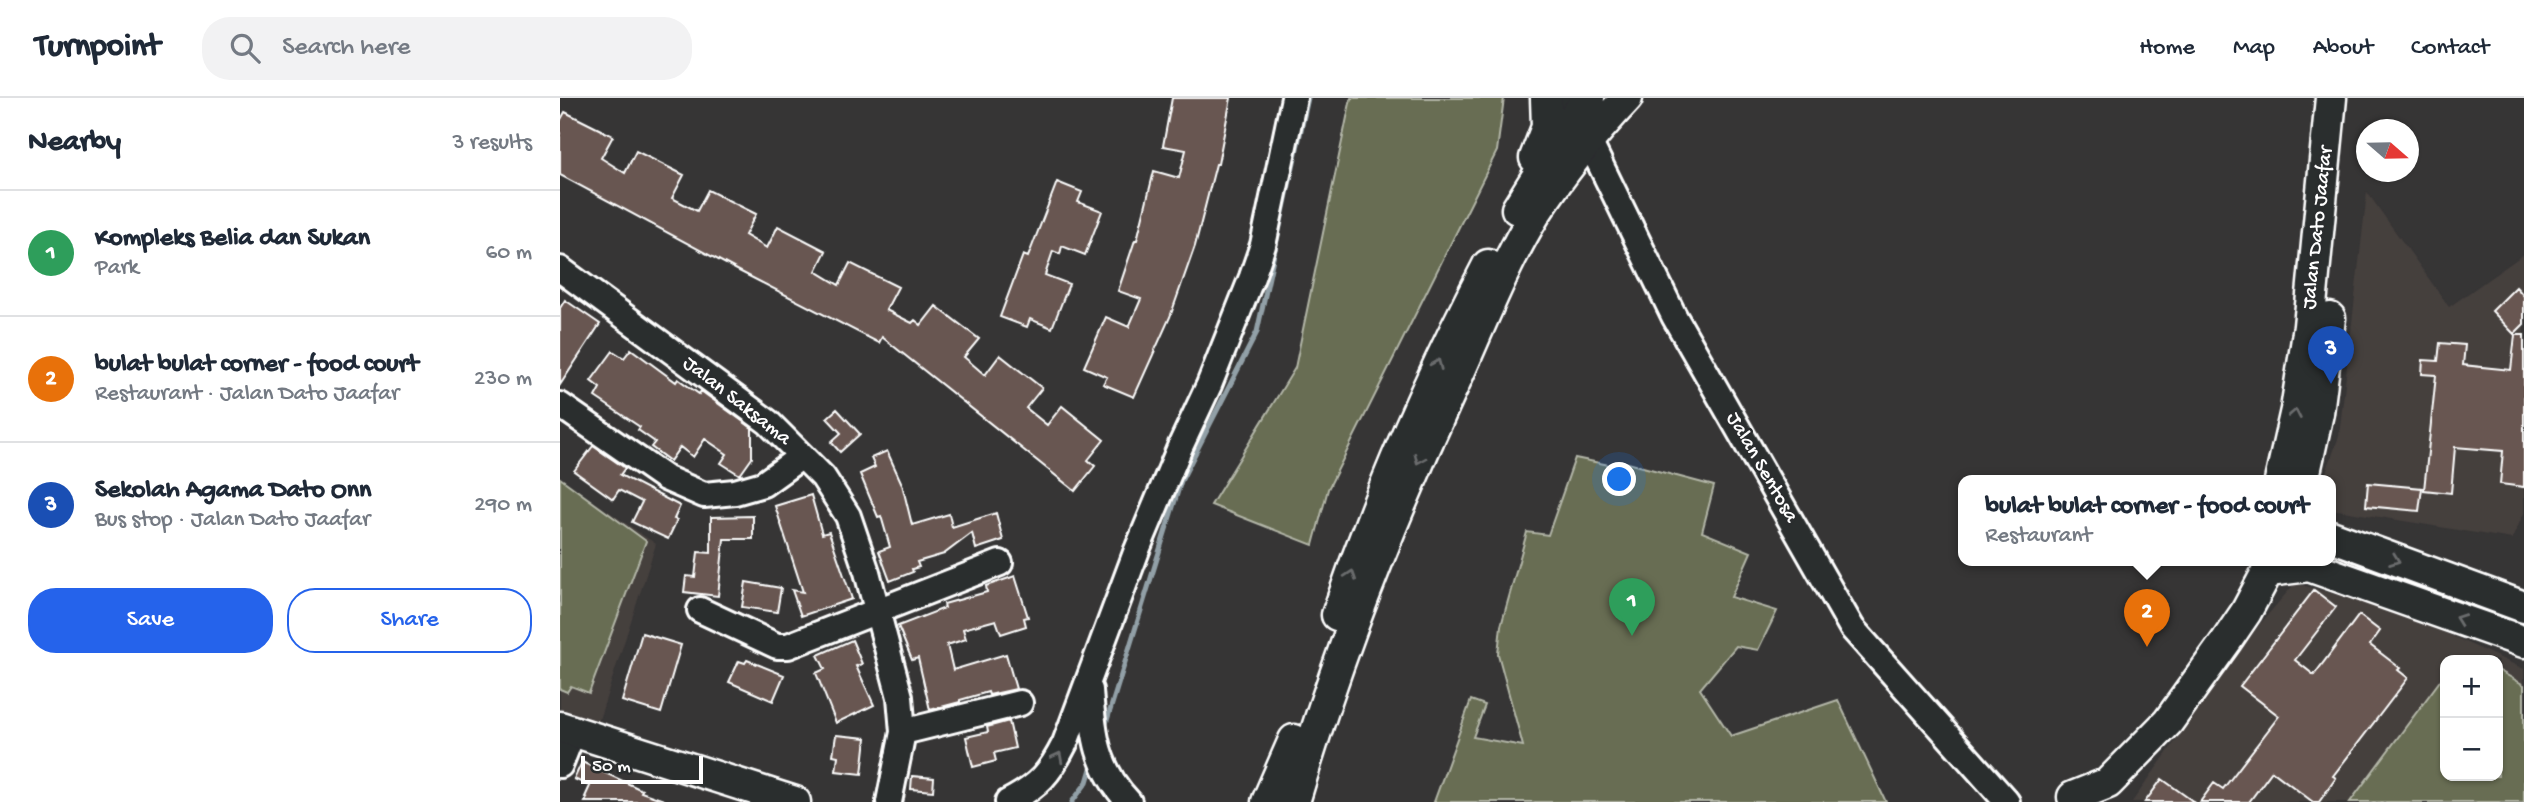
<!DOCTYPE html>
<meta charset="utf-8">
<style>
:root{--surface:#fff;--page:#f2f2f3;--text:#1f2937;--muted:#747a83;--line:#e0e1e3;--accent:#2563eb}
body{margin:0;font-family:"Gochi Hand",sans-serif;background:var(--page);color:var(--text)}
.controls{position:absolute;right:21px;bottom:21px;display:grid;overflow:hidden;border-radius:14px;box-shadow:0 2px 5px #0004}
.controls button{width:63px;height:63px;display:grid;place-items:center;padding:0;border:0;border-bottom:2px solid var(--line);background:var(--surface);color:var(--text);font:35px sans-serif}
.compass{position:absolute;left:1796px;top:21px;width:63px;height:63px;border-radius:50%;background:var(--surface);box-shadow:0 2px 5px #0004;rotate:110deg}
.scale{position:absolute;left:21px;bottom:18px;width:122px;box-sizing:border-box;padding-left:7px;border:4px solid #fff;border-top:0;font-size:19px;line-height:24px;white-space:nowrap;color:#fff;-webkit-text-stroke:5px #2a2d2e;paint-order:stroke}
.you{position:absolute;left:1060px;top:382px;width:24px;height:24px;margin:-18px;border:5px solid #fff;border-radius:50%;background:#1a73e8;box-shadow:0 0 0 10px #1a73e833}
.badge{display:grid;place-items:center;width:46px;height:46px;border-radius:50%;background:var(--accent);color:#fff;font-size:23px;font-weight:700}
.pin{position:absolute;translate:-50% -58px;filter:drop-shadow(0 2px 4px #0008)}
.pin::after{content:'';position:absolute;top:37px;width:24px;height:21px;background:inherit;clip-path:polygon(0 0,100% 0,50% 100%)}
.popup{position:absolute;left:1398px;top:377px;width:378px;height:91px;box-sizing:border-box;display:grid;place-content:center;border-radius:14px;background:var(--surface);filter:drop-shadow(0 2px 5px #0005);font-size:23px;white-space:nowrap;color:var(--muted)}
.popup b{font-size:26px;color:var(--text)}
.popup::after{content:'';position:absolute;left:50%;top:100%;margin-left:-14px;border:14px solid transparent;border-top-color:var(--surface)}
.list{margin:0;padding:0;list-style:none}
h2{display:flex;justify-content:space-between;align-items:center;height:91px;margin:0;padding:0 28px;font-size:30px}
h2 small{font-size:23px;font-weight:400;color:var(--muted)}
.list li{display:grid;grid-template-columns:46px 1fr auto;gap:21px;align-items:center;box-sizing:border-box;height:126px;padding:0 28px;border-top:2px solid var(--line)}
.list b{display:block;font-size:26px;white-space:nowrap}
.list p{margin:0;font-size:23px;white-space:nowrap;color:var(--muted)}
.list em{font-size:23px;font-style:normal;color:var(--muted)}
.actions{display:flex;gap:14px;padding:21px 28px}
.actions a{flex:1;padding:16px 0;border:2px solid var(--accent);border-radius:28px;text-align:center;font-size:24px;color:var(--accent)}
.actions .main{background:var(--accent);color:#fff}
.icon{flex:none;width:38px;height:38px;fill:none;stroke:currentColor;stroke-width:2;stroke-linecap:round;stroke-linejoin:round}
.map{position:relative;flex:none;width:1964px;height:704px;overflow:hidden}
header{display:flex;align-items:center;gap:42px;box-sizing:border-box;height:98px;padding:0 35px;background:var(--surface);border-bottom:2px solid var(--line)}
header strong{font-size:33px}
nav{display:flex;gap:38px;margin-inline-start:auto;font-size:24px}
.search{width:490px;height:63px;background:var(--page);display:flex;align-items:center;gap:18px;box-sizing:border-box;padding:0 24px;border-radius:28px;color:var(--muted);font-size:26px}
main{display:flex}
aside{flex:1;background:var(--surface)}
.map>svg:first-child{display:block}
.built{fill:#453f3d;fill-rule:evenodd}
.green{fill:#676d52;stroke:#b3b6a8;stroke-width:2}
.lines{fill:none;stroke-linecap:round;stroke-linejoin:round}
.stream{stroke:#92a0a7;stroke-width:5}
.building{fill:#685751;stroke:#fff;stroke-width:2}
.minor-casing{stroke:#fff;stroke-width:30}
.major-casing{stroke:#fff;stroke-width:35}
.minor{stroke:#2a2d2e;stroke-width:24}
.major{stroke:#2a2d2e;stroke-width:30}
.oneway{stroke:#6a6c6d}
.labels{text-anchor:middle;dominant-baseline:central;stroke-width:5;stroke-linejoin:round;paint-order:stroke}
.street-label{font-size:21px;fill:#fff;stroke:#2a2d2e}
</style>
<header>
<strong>Turnpoint</strong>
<div class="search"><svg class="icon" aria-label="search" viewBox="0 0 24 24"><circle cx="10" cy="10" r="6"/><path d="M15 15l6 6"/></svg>Search here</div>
<nav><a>Home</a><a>Map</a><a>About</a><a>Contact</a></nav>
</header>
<main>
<aside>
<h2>Nearby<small>3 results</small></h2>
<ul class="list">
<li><span class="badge" style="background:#2e9e5b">1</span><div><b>Kompleks Belia dan Sukan</b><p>Park</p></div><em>60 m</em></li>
<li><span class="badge" style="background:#e8710a">2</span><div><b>bulat bulat corner - food court</b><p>Restaurant · Jalan Dato Jaafar</p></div><em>230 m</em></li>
<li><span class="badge" style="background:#1a4fb4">3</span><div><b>Sekolah Agama Dato Onn</b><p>Bus stop · Jalan Dato Jaafar</p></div><em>290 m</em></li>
</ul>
<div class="actions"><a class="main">Save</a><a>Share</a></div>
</aside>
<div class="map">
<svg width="1964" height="704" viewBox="0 0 1964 704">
<rect width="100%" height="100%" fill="#363535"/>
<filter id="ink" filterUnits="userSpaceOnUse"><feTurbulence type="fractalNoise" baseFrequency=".0143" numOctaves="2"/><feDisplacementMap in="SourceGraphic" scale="14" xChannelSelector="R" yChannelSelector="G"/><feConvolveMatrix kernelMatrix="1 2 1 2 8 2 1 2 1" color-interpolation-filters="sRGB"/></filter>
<g filter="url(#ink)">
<!-- built -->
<path class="built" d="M1807,94L1889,209L1964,156V415L1952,441L1771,411V383H1763L1779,338Z
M0,380L96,446L38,625L0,611Z
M1735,485L1842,515L1964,571V704H1572L1694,533ZM1885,562H1938V678H1885Z"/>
<!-- green -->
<path class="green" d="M791,0H944L937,53L768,391L753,447L651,407L735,270Z
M1015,360L1054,368L1068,365L1154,388L1142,434L1191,454L1171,499L1217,513L1198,552L1176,548L1140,591L1171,638L1278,602L1326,704H874L911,602L925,607L913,639L963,648L938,556L941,528L967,434L988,437Z
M0,380L86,443L29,595L11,588L7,594L0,591Z
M1938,572L1964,587V704H1790L1885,576V678H1938Z"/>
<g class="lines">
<!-- stream -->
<path class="stream" d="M544,632L621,383L697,234L748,0
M512,704L527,684L533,664"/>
</g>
<!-- building -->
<path class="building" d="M612,0H671L658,66H656L635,148L610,219L574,299L543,286L547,279L524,269L546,219L569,229L581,201L558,193L575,142H577L594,73L619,80L626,52L603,48Z
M5,14L53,38L41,60L65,75L76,53L124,77L112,100L137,113L148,92L196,116L185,137L207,150L218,128L266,153L256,173L279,187L290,165L338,189L326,212L352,225L355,222L361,227L376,208L419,241L404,259L425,277L440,257L482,290L466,310L487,327L502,308L544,342L528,362L535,368L515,393L322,239L319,245L179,173L0,77V23Z
M497,84L522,94L518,104L542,113L525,157L502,148L500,156L493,153L485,177L509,186L492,230L470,221L467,229L440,219L463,157L468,159Z
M1956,189L1964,198V226L1954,236L1932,213Z
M5,202L40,226L0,287V210Z
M1955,237H1964V389L1940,386L1943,353L1895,349L1891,395L1864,392L1876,277L1862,276L1863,262L1878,263L1880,245L1905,247L1903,267L1951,272Z
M71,251L116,284L118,281L139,296L141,293L192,330V360L180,377L161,365L167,356L145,341L133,359L120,349L110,363L91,349L95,344L78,332L80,329L35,299L40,290L31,283L53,253L64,260Z
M277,311L300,336L280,354L271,344L281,335L267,320Z
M33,348L65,370L60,377L120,408L114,421L117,422L108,441L72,424L82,404L59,392L53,401L14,373Z
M327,353L342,386L352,427L389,416L392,429L436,415L443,442L416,451L412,435L384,456L357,464L359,469L352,471L353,474L330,483L319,453L330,449L321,418L318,419L300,376L315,369L311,360Z
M1808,385L1862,390L1859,413L1806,408Z
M251,397L262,436L269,434L292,501L241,518L232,492L243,494L215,408Z
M193,418V441H164L158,498L124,494L126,478L135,479L138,454L151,455V419Z
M455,478L468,519L464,520L466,528L441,536L436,522L403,531L406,541L387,547L393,572L446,556L456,591L429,597L428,594L400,602V604L370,612L358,560L352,562L338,528L385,510L384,506L427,494L426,488Z
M186,484L221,490L217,514L182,509Z
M1754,492L1776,509L1735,562L1754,577L1799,517L1820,533L1810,547L1840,570L1838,572L1848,580L1773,678L1776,680L1759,704H1753L1712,673L1689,704H1640L1654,685L1663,691L1719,618L1680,588Z
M82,535L121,547L101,615L62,603Z
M292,542L302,566L296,568L314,607L276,625L256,575L265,571L258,557Z
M187,562L224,577L213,603L169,584L179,563L185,565Z
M449,623L455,650L434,655L436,663L413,669L406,639L428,634L427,629Z
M276,637L306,640L302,676L276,673L278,658L273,657Z
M22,664L82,692L81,694L104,702L103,704H25L27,700L25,699L30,688L14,681Z
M352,678L374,680L373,693L351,691Z
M1602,681L1634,704H1585Z"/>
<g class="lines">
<!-- minor casing -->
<g class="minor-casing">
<path id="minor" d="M1008,0L1114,218L1292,530L1447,704
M0,171L208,324L263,379L288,418L307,474L340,599L343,634L329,704
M0,307L105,380L144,397L175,394L203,386L242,358
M140,512L217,548H228L440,465
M530,592C533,636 537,671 569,704
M343,634L460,605
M0,667L13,634
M448,704C479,688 490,675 505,645L577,452L620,349L649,287L692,179L703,147L734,0"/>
</g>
<!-- major casing -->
<g class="major-casing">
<path id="major" d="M975,60L987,29L986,0
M957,111L1016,16L1029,0
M1720,383L1736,312L1749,228L1771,0
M1743,383L1758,315L1770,220
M1771,438L1964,509
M1709,473L1749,468L1964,544
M777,517C818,396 869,280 928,167
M0,629L235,704
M1513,699L1548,685L1608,624L1667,542L1686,514L1713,463
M707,704L734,642
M734,704C776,562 830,423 893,288C919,231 942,170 975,116C1002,74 1033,36 1067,0"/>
</g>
<!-- minor -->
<use href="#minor" class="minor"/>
<!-- major -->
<use href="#major" class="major"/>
</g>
<!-- one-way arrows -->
<defs><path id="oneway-chevron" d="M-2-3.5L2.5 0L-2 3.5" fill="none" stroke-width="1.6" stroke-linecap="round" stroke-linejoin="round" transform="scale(1.75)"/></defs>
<g class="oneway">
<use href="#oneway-chevron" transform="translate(877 266) rotate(-67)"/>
<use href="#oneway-chevron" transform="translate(1735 316) rotate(-79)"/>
<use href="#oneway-chevron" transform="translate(859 361) rotate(114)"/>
<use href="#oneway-chevron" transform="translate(1835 462) rotate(20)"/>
<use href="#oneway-chevron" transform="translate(791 477) rotate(-71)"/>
<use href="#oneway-chevron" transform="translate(1900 521) rotate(-160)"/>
<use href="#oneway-chevron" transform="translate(498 659) rotate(-63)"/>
</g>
</g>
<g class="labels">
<!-- street labels -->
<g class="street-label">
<text transform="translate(1759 130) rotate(-84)">Jalan Dato Jaafar</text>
<text transform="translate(176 304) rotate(38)">Jalan Saksama</text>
<text transform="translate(1201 370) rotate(60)">Jalan Sentosa</text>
</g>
</g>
</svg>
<div class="controls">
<button>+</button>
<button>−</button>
</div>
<svg class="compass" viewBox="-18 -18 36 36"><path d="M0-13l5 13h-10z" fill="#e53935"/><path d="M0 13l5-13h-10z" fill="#747a83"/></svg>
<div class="scale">50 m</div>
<div class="you"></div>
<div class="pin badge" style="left:1072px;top:538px;background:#2e9e5b">1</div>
<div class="pin badge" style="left:1587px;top:549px;background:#e8710a">2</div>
<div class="popup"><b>bulat bulat corner - food court</b>Restaurant</div>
<div class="pin badge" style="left:1771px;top:286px;background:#1a4fb4">3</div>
</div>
</main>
